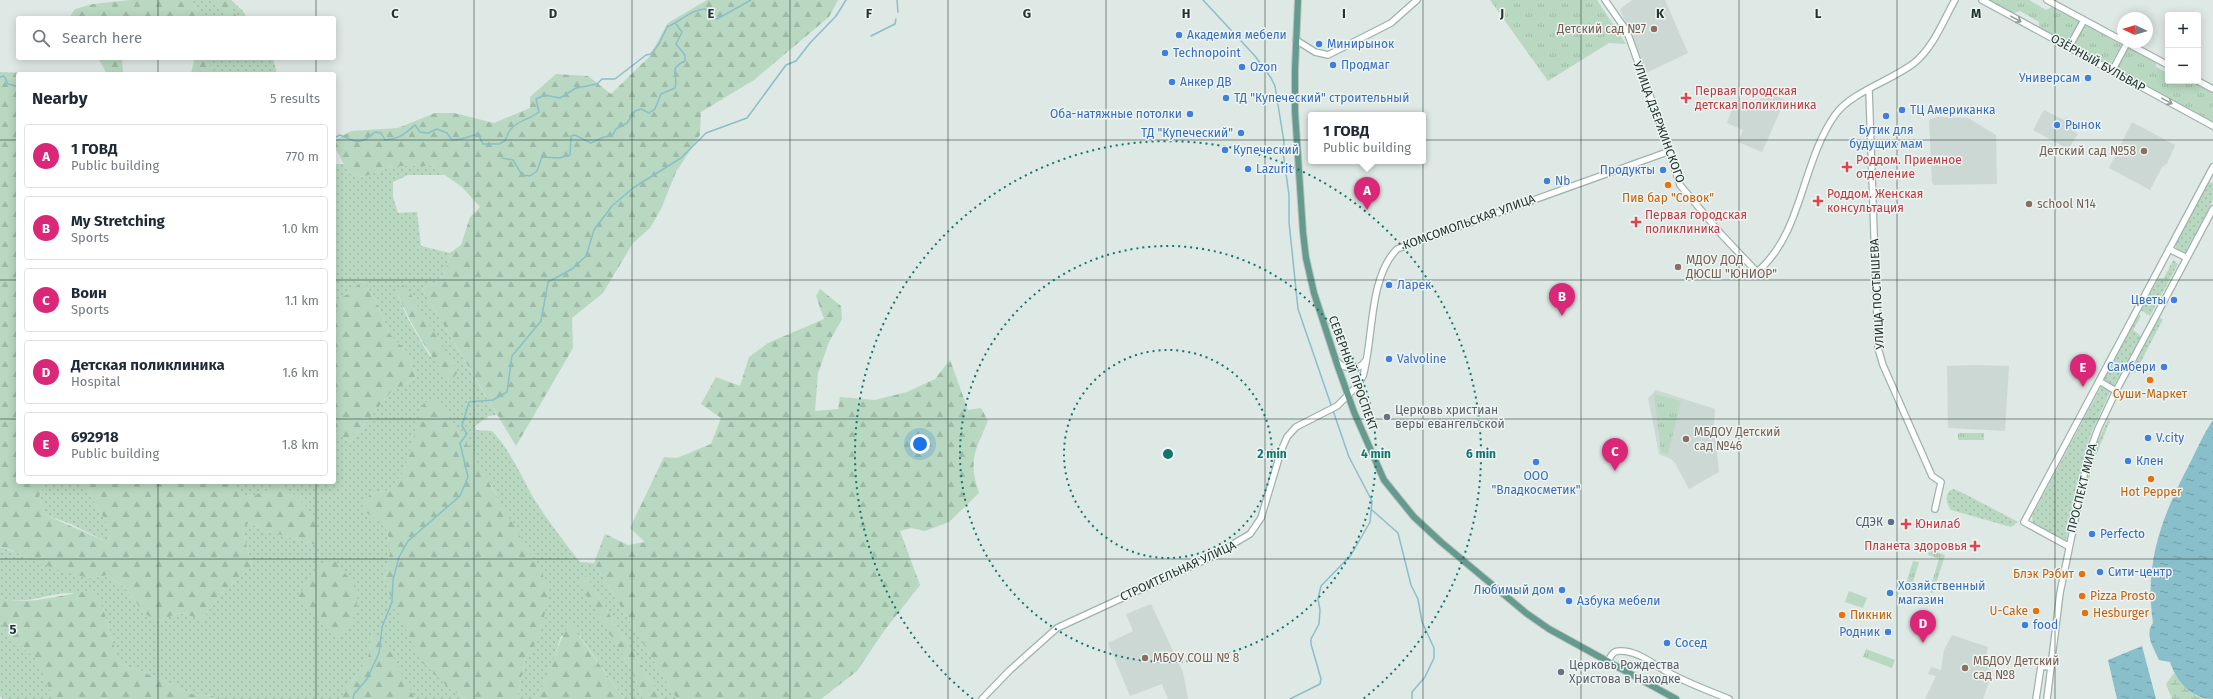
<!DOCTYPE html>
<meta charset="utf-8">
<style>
:root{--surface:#fff;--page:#f6f6f7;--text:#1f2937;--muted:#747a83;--line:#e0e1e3;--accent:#db2777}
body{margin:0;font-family:"Fira Sans",sans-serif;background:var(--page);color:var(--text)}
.controls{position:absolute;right:12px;top:12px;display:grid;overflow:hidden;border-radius:4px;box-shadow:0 2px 10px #0003}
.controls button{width:36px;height:36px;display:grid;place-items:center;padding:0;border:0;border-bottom:1px solid var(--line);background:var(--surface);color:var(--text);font:20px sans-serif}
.compass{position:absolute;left:2117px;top:12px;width:36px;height:36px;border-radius:50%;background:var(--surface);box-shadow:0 2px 10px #0003;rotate:274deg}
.you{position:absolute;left:920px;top:444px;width:14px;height:14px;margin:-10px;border:3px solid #fff;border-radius:50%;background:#1a73e8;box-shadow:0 0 0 6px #1a73e833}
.badge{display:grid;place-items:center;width:26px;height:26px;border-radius:50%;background:var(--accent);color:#fff;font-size:13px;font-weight:700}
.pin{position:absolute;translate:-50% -33px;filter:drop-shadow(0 1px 2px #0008)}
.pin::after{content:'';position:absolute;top:21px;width:14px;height:12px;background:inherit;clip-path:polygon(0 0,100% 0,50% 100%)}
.popup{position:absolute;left:1308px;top:112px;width:118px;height:52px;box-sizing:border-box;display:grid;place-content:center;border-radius:4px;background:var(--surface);filter:drop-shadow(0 1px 3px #0005);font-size:13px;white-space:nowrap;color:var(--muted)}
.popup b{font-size:15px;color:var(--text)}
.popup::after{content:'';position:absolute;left:50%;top:100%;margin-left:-8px;border:8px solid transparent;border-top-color:var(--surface)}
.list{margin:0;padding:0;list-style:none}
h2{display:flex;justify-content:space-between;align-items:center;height:52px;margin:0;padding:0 16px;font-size:17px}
h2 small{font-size:13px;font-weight:400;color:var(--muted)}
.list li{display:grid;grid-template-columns:26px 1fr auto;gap:12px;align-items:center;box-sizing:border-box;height:64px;margin:0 8px 8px;padding:0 8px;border:1px solid var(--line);border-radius:4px}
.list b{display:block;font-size:15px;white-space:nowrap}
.list p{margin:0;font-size:13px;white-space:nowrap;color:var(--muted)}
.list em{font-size:13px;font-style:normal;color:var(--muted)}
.icon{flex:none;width:22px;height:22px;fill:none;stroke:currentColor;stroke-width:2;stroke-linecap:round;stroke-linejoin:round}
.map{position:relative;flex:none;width:2213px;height:699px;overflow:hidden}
.search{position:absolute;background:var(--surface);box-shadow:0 2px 10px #0003;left:16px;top:16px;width:320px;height:44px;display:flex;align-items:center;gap:10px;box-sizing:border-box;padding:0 14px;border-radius:4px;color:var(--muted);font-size:15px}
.panel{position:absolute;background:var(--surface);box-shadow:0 2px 10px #0003;left:16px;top:72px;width:320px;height:412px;border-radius:4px}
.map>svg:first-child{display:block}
.built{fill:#ccd8d3}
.grass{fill:url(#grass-dots);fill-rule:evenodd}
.forest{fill:url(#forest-firs)}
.wetland{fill:url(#wetland-marsh)}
.park{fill:url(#park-tufts)}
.pitch{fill:#b8d8c1}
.water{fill:url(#water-ripples)}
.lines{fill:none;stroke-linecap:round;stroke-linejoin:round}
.stream{stroke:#89bfca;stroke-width:1.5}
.secondary-casing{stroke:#9eb3ac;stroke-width:8}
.primary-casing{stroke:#bcc3c1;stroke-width:8}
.secondary{stroke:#fff;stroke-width:5.5}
.primary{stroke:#659b8e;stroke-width:6}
.oneway{stroke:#909a98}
.grid{fill:none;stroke:#213631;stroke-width:1;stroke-opacity:0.55}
.ring{fill:none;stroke:#0f766e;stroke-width:2;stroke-dasharray:2 4}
.education-dot{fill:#8d6e63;stroke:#eef5f2;stroke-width:1.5}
.shop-dot{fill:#3f7fe0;stroke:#eef5f2;stroke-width:1.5}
.health-dot{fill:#e0444e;stroke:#eef5f2;stroke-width:1.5}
.food-dot{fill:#e8710a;stroke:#eef5f2;stroke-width:1.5}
.worship-dot{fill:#6b7280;stroke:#eef5f2;stroke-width:1.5}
.service-dot{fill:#5c6f8a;stroke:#eef5f2;stroke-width:1.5}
.labels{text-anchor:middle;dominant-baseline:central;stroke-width:3;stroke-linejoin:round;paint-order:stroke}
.education-label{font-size:12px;fill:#785e54;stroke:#eef5f2;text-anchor:start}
.shop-label{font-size:12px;fill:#366cbe;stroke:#eef5f2;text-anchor:start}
.street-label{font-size:12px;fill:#213631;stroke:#eef5f2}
.health-label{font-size:12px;fill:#be3a42;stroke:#eef5f2;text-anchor:start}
.food-label{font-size:12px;fill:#c56008;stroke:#eef5f2}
.worship-label{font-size:12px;fill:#5b616d;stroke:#eef5f2;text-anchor:start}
.service-label{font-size:12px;fill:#4e5e75;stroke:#eef5f2;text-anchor:end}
.grid-label{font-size:13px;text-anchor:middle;font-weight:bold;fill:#213631;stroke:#eef5f2;stroke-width:3;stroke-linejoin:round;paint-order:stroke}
.centre{fill:#0f766e;stroke:#eef5f2;stroke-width:2}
.ring-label{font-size:12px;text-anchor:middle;font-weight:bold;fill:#0f766e;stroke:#eef5f2;stroke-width:3;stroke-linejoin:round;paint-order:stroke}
</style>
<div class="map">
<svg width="2213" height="699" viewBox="0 0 2213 699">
<defs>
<pattern id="grass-dots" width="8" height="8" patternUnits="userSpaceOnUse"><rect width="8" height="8" fill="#b8d8c1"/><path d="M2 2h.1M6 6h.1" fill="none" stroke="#9ebaa6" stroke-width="1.8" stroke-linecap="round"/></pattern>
<pattern id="forest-firs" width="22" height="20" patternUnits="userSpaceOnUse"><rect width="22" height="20" fill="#b8d8c1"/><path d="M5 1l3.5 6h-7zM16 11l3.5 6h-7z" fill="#9ebaa6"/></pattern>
<pattern id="wetland-marsh" width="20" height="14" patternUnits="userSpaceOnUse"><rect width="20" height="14" fill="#b8d8c1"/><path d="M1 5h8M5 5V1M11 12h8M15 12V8" fill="none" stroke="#9ebaa6"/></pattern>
<pattern id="park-tufts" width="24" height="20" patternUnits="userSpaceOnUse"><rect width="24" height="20" fill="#b8d8c1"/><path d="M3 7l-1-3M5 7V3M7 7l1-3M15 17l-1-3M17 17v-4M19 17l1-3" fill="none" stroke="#9ebaa6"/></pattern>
<pattern id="water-ripples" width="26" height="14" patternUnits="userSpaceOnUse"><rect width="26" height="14" fill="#89bfca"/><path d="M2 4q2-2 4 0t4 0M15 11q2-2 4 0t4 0" fill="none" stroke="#709ca5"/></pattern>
</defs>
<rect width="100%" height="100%" fill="#dee8e4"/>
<!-- built -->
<path class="built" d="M1632,0H1665L1688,53L1646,73L1620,9Z
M1772,94L1785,100L1762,152L1738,142L1743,130L1727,123L1734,103L1755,105L1760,99L1770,97Z
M2044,110L2064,120L2066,117L2078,123L2074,131L2078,134L2068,149L2033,130Z
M1937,117L1968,118L1996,135L1997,184L1934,185L1932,182L1929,120Z
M2132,122L2175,145L2167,164L2162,167L2150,190L2109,168Z
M1976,365L2009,366L2005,431L1948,428L1947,366Z
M1656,390L1715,409L1714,425L1719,472L1689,489L1675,463L1671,459L1659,454L1648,398Z
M1151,604L1183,672L1188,699H1168L1162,684L1130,696L1108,643L1133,631L1126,614Z
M1952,635L1988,647L1985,662L1989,670L1993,671L1983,699H1925L1936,676L1928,674L1931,667L1941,670L1944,650Z"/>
<!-- grass -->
<path class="grass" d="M192,0H231L243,11L247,18H200Z
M210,58H273L277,74H217L210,66Z
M334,164H344L349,173L363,177L393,166H432L445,175H408L393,182V197L398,213L417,212L421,246L450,253C448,272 440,282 422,289L497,415L489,416L475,426L476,430L492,431C511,451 521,476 534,499C548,521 564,542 580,562L594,563L677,699H662L586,576L578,580L631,669L643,699H624L580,636H561C554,658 548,681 534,699H517L526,656L540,637L516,531L489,481L411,449L403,473L389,490L370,494L362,508L386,528L391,547L384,581L449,688L466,699H415L372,633L368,658L340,699H218L213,696L192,694L156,677L119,663L103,608C96,605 77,592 70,593C46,593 23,607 0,597V547L90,578L108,575L125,588L145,614L159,621L179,613L202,619L223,592L252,566L242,528L249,523L264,530L320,546L255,496L240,495L231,486L232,482H334V432L350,442L390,393L416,377L408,353L389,333L376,301L362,280L350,293L334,301ZM397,293L439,343L458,372L429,355L407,317Z
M2207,182L2213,183V200L2185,253L2176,248L2175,243Z
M2173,260L2178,264L2150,316L2141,310L2159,278H2164Z
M2138,314L2141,316L2133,330L2141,336L2113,387L2106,383L2104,377Z
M2159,318L2163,319L2135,373L2133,372L2132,370Z
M2101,387L2110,392L2091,433L2085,452L2066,540L2033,525L2032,516Z
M2108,420L2110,421L2094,460L2089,481H2086L2097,443Z
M45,482H83L110,529L109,543L71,524L46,515L39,497Z
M1953,489L1961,492L2018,522L2011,527L1951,510C1947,505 1945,497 1949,491Z
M0,622L13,638L36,659L56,699H3L0,696Z"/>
<!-- forest -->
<path class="forest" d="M130,0H192L200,18H69L75,9L93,4Z
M215,0H228L237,18H227Z
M707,0H838L829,17L754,80L701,112L700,135L676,172L661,209L650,228L633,243L603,293L572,318L573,348L516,446L422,289C440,282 448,272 450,253L461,245L470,217L480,207L462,187L432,166H393L363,177L349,173L334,146V141L351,131L398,128L435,113H454L494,123L530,108V97L556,74L588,76L611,94L649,57L668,23Z
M98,58H122L123,73L152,74H107Z
M190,58H210V66L217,74H191L194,61Z
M0,72L50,74H18V482H45L39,497L46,515L109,543L110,529L83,482H232L231,486C249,504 260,493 279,483C307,502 315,512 320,546L264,530L249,523L242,528L252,566L223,592L202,619L179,613L159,621L145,614L125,588L108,575L90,578L63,572L8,549L0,547Z
M362,280L376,301L389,333L408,353L416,377L390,393L350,442L334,432V301L350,293Z
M404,283L458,372L450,382C429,354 411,325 397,293Z
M820,289L841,306L842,319L829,342L818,373L815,411L838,409L840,397L875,400L907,392L935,379L950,360L968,410L981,408L988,421C975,451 968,460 979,493L949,522L925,531L911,528L900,531L920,585L884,631L857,671L821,699H677L594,563L605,534L628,545L645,542L630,528L664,457L677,458L711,444L721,418L701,404L716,377L740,386L749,357L768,343L824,319L816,296Z
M434,401L445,411L467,444L550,588L540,637L526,656L517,699H466L449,688L420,660L384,581L391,547L386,528L361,508L370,494L389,490L403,473L424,402Z
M335,560L358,590C356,612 357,621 339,637L319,621L298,597L319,564Z
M586,576L662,699H643L631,669L577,580Z
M94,590L103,608L119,663L156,677L192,694L213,696L218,699H56L53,697L36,659L13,638L0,622V597C23,608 68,593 94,590Z
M570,623L624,699H534C552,676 554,647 570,623Z
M372,633L388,646L415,699H340L368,658Z"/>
<!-- wetland -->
<path class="wetland" d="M2174,673L2196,696L2209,699H2172L2166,684Z"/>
<!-- park -->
<path class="park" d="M1490,0H1597L1626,44L1609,43L1548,81Z
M1987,0H2029L2046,10L2052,7L2080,22L2066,42L2039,29V22L2020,11L2010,14Z
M2083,25H2087L2121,45L2110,65L2075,48L2073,44Z
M2127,47L2156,62V67L2168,73V81H2192L2213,92V123L2115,70Z
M1654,394L1681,401L1668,454L1661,452Z
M1958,433H1984V440H1958Z
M1929,550L1945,555L1933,593L1929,592L1939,559L1928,555Z
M1913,561L1919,562L1911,589L1905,587Z
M1866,649L1895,660L1892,668L1863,657Z"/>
<!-- pitch -->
<path class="pitch" d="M1849,591L1867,598L1863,608L1845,602Z"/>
<!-- water -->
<path class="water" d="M2213,420V699C2192,699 2176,681 2170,662L2159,660C2154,648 2144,635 2153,623C2144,562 2162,516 2190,463C2197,449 2204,433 2213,420Z
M2142,646L2156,699H2117L2108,660Z"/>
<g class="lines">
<!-- stream -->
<path class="stream" d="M897,0L898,12
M1203,0L1255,56L1271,78L1275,86L1284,142L1283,152L1289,195V222L1298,309L1349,457L1372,501L1370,522L1351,555L1321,586L1318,599L1320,610L1319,624L1311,639V644L1321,679L1320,684L1290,699
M871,36L895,24L896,19
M0,77L4,76L8,84L16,86L18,84
M334,138L340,135C357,143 361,145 375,132L381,133L385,140C401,138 403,135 415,125L420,132L428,133L437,129L447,133L452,140L461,139L478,134L483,144H499L505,141C511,120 524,123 539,112L536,99L545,95L560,98L576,88L597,84L602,79H615L646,55L651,54L659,44L667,27C680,22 691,9 706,9L713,19H717L751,0
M502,158L513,160L522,175L530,176L537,171L542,157L559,158L570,155L571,136L575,135L591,143L604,137L612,136L616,129L627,123L635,111L641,109L649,113L655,109L661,94L675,88C679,75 667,69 685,61V55L676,44L682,32L676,24
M1372,510L1398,533L1411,585L1418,599L1422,622L1434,648V658L1425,677L1412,692V699
M353,699L354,694L367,679L379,653L382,627L392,602L393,580L399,557L408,541L460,496L468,477L460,443L467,434L462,426L469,402L493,400L507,392L512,356L541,321L548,282L572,269L586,256L594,230L612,206L633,188L681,158L706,133L747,118L786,65L796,61L810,43L836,16L846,0"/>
<!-- secondary casing -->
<g class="secondary-casing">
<path id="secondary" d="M1605,0L1626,30L1630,40L1663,132L1680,185L1721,234L1757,272C1803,233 1801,163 1835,115C1851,92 1891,81 1914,63C1933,48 1943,21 1955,0
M1982,0L2213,126
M2047,0L2123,41
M1296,40L1315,52L1328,55L1391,23L1417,0
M2125,42L2168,65
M2069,47L2084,20
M2112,71L2127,43
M2198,81L2213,89
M1869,90L1878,348L1883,365L1932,476L1941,482L1935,509
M2169,249L2187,258
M1336,361C1345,369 1358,373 1366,360
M2099,381L2116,391
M2068,546L2024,522L2213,167
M1608,661C1611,656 1613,651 1619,651C1636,650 1650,662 1664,670C1684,682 1707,690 1729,699
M982,699L1010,670L1057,628L1211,557L1250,534L1261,518L1281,451L1287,437L1296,427L1337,406L1357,386L1363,376C1374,338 1368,279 1397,249L1670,151
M2036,699L2041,666L2050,667
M2047,699L2060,593L2088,456L2098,429L2116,391L2213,209"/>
</g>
<!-- primary casing -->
<g class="primary-casing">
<path id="primary" d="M1298,0L1295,69V112L1303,232L1306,258L1314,293L1338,367L1354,412L1384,480L1414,517L1441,542L1526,613L1549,629L1676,699"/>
</g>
<!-- secondary -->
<use href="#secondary" class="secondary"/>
<!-- primary -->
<use href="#primary" class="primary"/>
</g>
<!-- one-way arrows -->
<defs><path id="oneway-shaft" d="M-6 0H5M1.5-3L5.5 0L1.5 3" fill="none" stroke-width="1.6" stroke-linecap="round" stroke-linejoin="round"/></defs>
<g class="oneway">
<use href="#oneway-shaft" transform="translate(2016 19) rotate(29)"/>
<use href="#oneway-shaft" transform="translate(2167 101) rotate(29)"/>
</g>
<!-- grid -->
<path class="grid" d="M158,0V18M316,0V18M474,0V699M632,0V699M790,0V699M948,0V699M1106,0V699M1265,0V699M1423,0V699M1581,0V699M1739,0V699M1897,0V699M2055,0V699M158,58V74M316,58V74M0,140H18M334,140H2213M0,280H18M334,280H2213M0,419H18M334,419H2213M158,482V699M316,482V699M0,559H2213"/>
<!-- distance rings -->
<g class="ring">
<circle cx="1168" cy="454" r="104"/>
<circle cx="1168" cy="454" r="208"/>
<path d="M973 699A313 313 0 1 1 1363 699"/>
</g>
<!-- markers -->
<g class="education-dot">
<circle cx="1654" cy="29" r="4"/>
<circle cx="2144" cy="151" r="4"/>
<circle cx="2029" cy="204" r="4"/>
<circle cx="1678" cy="267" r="4"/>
<circle cx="1686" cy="439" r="4"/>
<circle cx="1145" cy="658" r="4"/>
<circle cx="1965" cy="668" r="4"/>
</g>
<g class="shop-dot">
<circle cx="1179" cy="35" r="4"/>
<circle cx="1319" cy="44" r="4"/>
<circle cx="1165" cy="53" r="4"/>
<circle cx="1333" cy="65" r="4"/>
<circle cx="1242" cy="67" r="4"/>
<circle cx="2088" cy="78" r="4"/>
<circle cx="1172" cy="82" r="4"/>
<circle cx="1226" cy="98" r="4"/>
<circle cx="1902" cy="110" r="4"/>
<circle cx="1190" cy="114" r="4"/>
<circle cx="1886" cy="116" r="4"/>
<circle cx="2057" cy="125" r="4"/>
<circle cx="1241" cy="133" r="4"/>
<circle cx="1225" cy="150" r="4"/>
<circle cx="1248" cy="169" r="4"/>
<circle cx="1663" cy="170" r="4"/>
<circle cx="1547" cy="181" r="4"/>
<circle cx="1389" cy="285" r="4"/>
<circle cx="2174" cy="300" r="4"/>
<circle cx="1389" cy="359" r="4"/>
<circle cx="2164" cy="367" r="4"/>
<circle cx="2148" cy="438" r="4"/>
<circle cx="2128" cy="461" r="4"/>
<circle cx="1536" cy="462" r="4"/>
<circle cx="2092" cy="534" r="4"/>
<circle cx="2100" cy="572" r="4"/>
<circle cx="1562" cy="590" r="4"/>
<circle cx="1890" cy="593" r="4"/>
<circle cx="1569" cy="601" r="4"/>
<circle cx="2025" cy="625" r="4"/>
<circle cx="1888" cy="632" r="4"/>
<circle cx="1667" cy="643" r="4"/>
</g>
<g class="health-dot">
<path d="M1684 92h4v4h4v4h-4v4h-4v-4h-4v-4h4z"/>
<path d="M1845 161h4v4h4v4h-4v4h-4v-4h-4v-4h4z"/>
<path d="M1816 195h4v4h4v4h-4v4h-4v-4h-4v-4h4z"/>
<path d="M1634 216h4v4h4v4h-4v4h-4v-4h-4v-4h4z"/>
<path d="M1904 518h4v4h4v4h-4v4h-4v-4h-4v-4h4z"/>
<path d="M1973 540h4v4h4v4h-4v4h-4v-4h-4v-4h4z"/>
</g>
<g class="food-dot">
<circle cx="1668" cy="185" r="4"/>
<circle cx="2150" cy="380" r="4"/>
<circle cx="2151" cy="479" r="4"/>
<circle cx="2082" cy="574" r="4"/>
<circle cx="2082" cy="596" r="4"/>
<circle cx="2036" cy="611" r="4"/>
<circle cx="2085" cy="613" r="4"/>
<circle cx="1842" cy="615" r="4"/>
</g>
<g class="worship-dot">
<circle cx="1387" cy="417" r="4"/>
<circle cx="1561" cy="672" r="4"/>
</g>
<circle class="service-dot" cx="1891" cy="522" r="4"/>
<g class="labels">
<!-- education labels -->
<g class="education-label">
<text x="1646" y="29" text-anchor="end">Детский сад №7</text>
<text x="2136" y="151" text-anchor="end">Детский сад №58</text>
<text x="2037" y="204">school N14</text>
<text x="1686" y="260">МДОУ ДОД<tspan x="1686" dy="14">ДЮСШ "ЮНИОР"</tspan></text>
<text x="1694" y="432">МБДОУ Детский<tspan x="1694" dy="14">сад №46</tspan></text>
<text x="1153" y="658">МБОУ СОШ № 8</text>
<text x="1973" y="661">МБДОУ Детский<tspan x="1973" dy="14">сад №8</tspan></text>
</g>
<!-- shop labels -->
<g class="shop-label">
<text x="1187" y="35">Академия мебели</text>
<text x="1327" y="44">Минирынок</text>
<text x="1173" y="53">Technopoint</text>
<text x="1341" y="65">Продмаг</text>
<text x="1250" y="67">Ozon</text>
<text x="2080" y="78" text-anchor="end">Универсам</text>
<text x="1180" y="82">Анкер ДВ</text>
<text x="1234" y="98">ТД "Купеческий" строительный</text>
<text x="1910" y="110">ТЦ Американка</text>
<text x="1182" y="114" text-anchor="end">Оба-натяжные потолки</text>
<text x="2065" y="125">Рынок</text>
<text x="1886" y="130" text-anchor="middle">Бутик для<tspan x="1886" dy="14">будущих мам</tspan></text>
<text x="1233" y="133" text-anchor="end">ТД "Купеческий"</text>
<text x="1233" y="150">Купеческий</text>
<text x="1256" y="169">Lazurit</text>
<text x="1655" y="170" text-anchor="end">Продукты</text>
<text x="1555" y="181">Nb</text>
<text x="1397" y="285">Ларек</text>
<text x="2166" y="300" text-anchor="end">Цветы</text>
<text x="1397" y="359">Valvoline</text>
<text x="2156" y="367" text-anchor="end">Самбери</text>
<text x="2156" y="438">V.city</text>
<text x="2136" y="461">Клен</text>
<text x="1536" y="476" text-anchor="middle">ООО<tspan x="1536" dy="14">"Владкосметик"</tspan></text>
<text x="2100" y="534">Perfecto</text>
<text x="2108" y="572">Сити-центр</text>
<text x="1898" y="586">Хозяйственный<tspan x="1898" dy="14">магазин</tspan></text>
<text x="1554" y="590" text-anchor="end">Любимый дом</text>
<text x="1577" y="601">Азбука мебели</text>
<text x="2033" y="625">food</text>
<text x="1880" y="632" text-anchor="end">Родник</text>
<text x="1675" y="643">Сосед</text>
</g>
<!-- street labels -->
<g class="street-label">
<text transform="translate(2098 63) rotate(29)">ОЗЁРНЫЙ БУЛЬВАР</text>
<text transform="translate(1659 122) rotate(70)">УЛИЦА ДЗЕРЖИНСКОГО</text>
<text transform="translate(1469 222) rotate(-20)">КОМСОМОЛЬСКАЯ УЛИЦА</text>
<text transform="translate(1877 294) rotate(-93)">УЛИЦА ПОСТЫШЕВА</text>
<text transform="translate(1353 373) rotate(70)">СЕВЕРНЫЙ ПРОСПЕКТ</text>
<text transform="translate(2082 488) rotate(-76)">ПРОСПЕКТ МИРА</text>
<text transform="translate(1178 571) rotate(-25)">СТРОИТЕЛЬНАЯ УЛИЦА</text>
</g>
<!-- health labels -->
<g class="health-label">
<text x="1695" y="91">Первая городская<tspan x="1695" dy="14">детская поликлиника</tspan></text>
<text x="1856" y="160">Роддом. Приемное<tspan x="1856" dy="14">отделение</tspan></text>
<text x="1827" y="194">Роддом. Женская<tspan x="1827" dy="14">консультация</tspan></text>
<text x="1645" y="215">Первая городская<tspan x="1645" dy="14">поликлиника</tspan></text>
<text x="1915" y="524">Юнилаб</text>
<text x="1967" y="546" text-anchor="end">Планета здоровья</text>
</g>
<!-- food labels -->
<g class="food-label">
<text x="1668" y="198">Пив бар "Совок"</text>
<text x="2150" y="394">Суши-Маркет</text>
<text x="2151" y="492">Hot Pepper</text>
<text x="2074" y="574" text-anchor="end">Блэк Рэбит</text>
<text x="2090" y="596" text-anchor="start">Pizza Prosto</text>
<text x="2028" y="611" text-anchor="end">U-Cake</text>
<text x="2093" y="613" text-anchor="start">Hesburger</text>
<text x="1850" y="615" text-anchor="start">Пикник</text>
</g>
<!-- worship labels -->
<g class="worship-label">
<text x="1395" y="410">Церковь христиан<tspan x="1395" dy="14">веры евангельской</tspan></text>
<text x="1569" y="665">Церковь Рождества<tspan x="1569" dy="14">Христова в Находке</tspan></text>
</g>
<!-- service labels -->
<g class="service-label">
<text x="1883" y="522">СДЭК</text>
</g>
</g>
<g class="grid-label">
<text x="395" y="18">C</text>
<text x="553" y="18">D</text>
<text x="711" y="18">E</text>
<text x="869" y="18">F</text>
<text x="1027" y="18">G</text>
<text x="1186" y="18">H</text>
<text x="1344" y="18">I</text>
<text x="1502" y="18">J</text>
<text x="1660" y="18">K</text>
<text x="1818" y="18">L</text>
<text x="1976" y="18">M</text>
<text x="13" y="634">5</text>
</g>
<circle cx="1168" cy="454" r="6" class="centre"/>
<g class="ring-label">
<text x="1272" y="458">2 min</text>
<text x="1376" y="458">4 min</text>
<text x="1481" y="458">6 min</text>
</g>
</svg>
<div class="controls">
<button>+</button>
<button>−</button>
</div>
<svg class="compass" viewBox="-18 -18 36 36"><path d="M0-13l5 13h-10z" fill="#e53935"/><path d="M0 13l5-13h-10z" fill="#747a83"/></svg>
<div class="you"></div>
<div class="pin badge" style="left:1367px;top:210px">A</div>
<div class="popup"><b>1 ГОВД</b>Public building</div>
<div class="pin badge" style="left:1562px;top:316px">B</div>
<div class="pin badge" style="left:1615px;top:471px">C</div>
<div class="pin badge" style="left:1923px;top:643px">D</div>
<div class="pin badge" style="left:2083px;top:387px">E</div>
<div class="search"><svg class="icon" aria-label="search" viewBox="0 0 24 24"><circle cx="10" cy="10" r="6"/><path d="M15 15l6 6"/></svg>Search here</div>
<section class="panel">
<h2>Nearby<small>5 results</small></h2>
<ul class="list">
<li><span class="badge">A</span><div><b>1 ГОВД</b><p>Public building</p></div><em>770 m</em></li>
<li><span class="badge">B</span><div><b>My Stretching</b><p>Sports</p></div><em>1.0 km</em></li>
<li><span class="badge">C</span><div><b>Воин</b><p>Sports</p></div><em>1.1 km</em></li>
<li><span class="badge">D</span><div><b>Детская поликлиника</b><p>Hospital</p></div><em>1.6 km</em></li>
<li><span class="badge">E</span><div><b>692918</b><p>Public building</p></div><em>1.8 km</em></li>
</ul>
</section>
</div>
